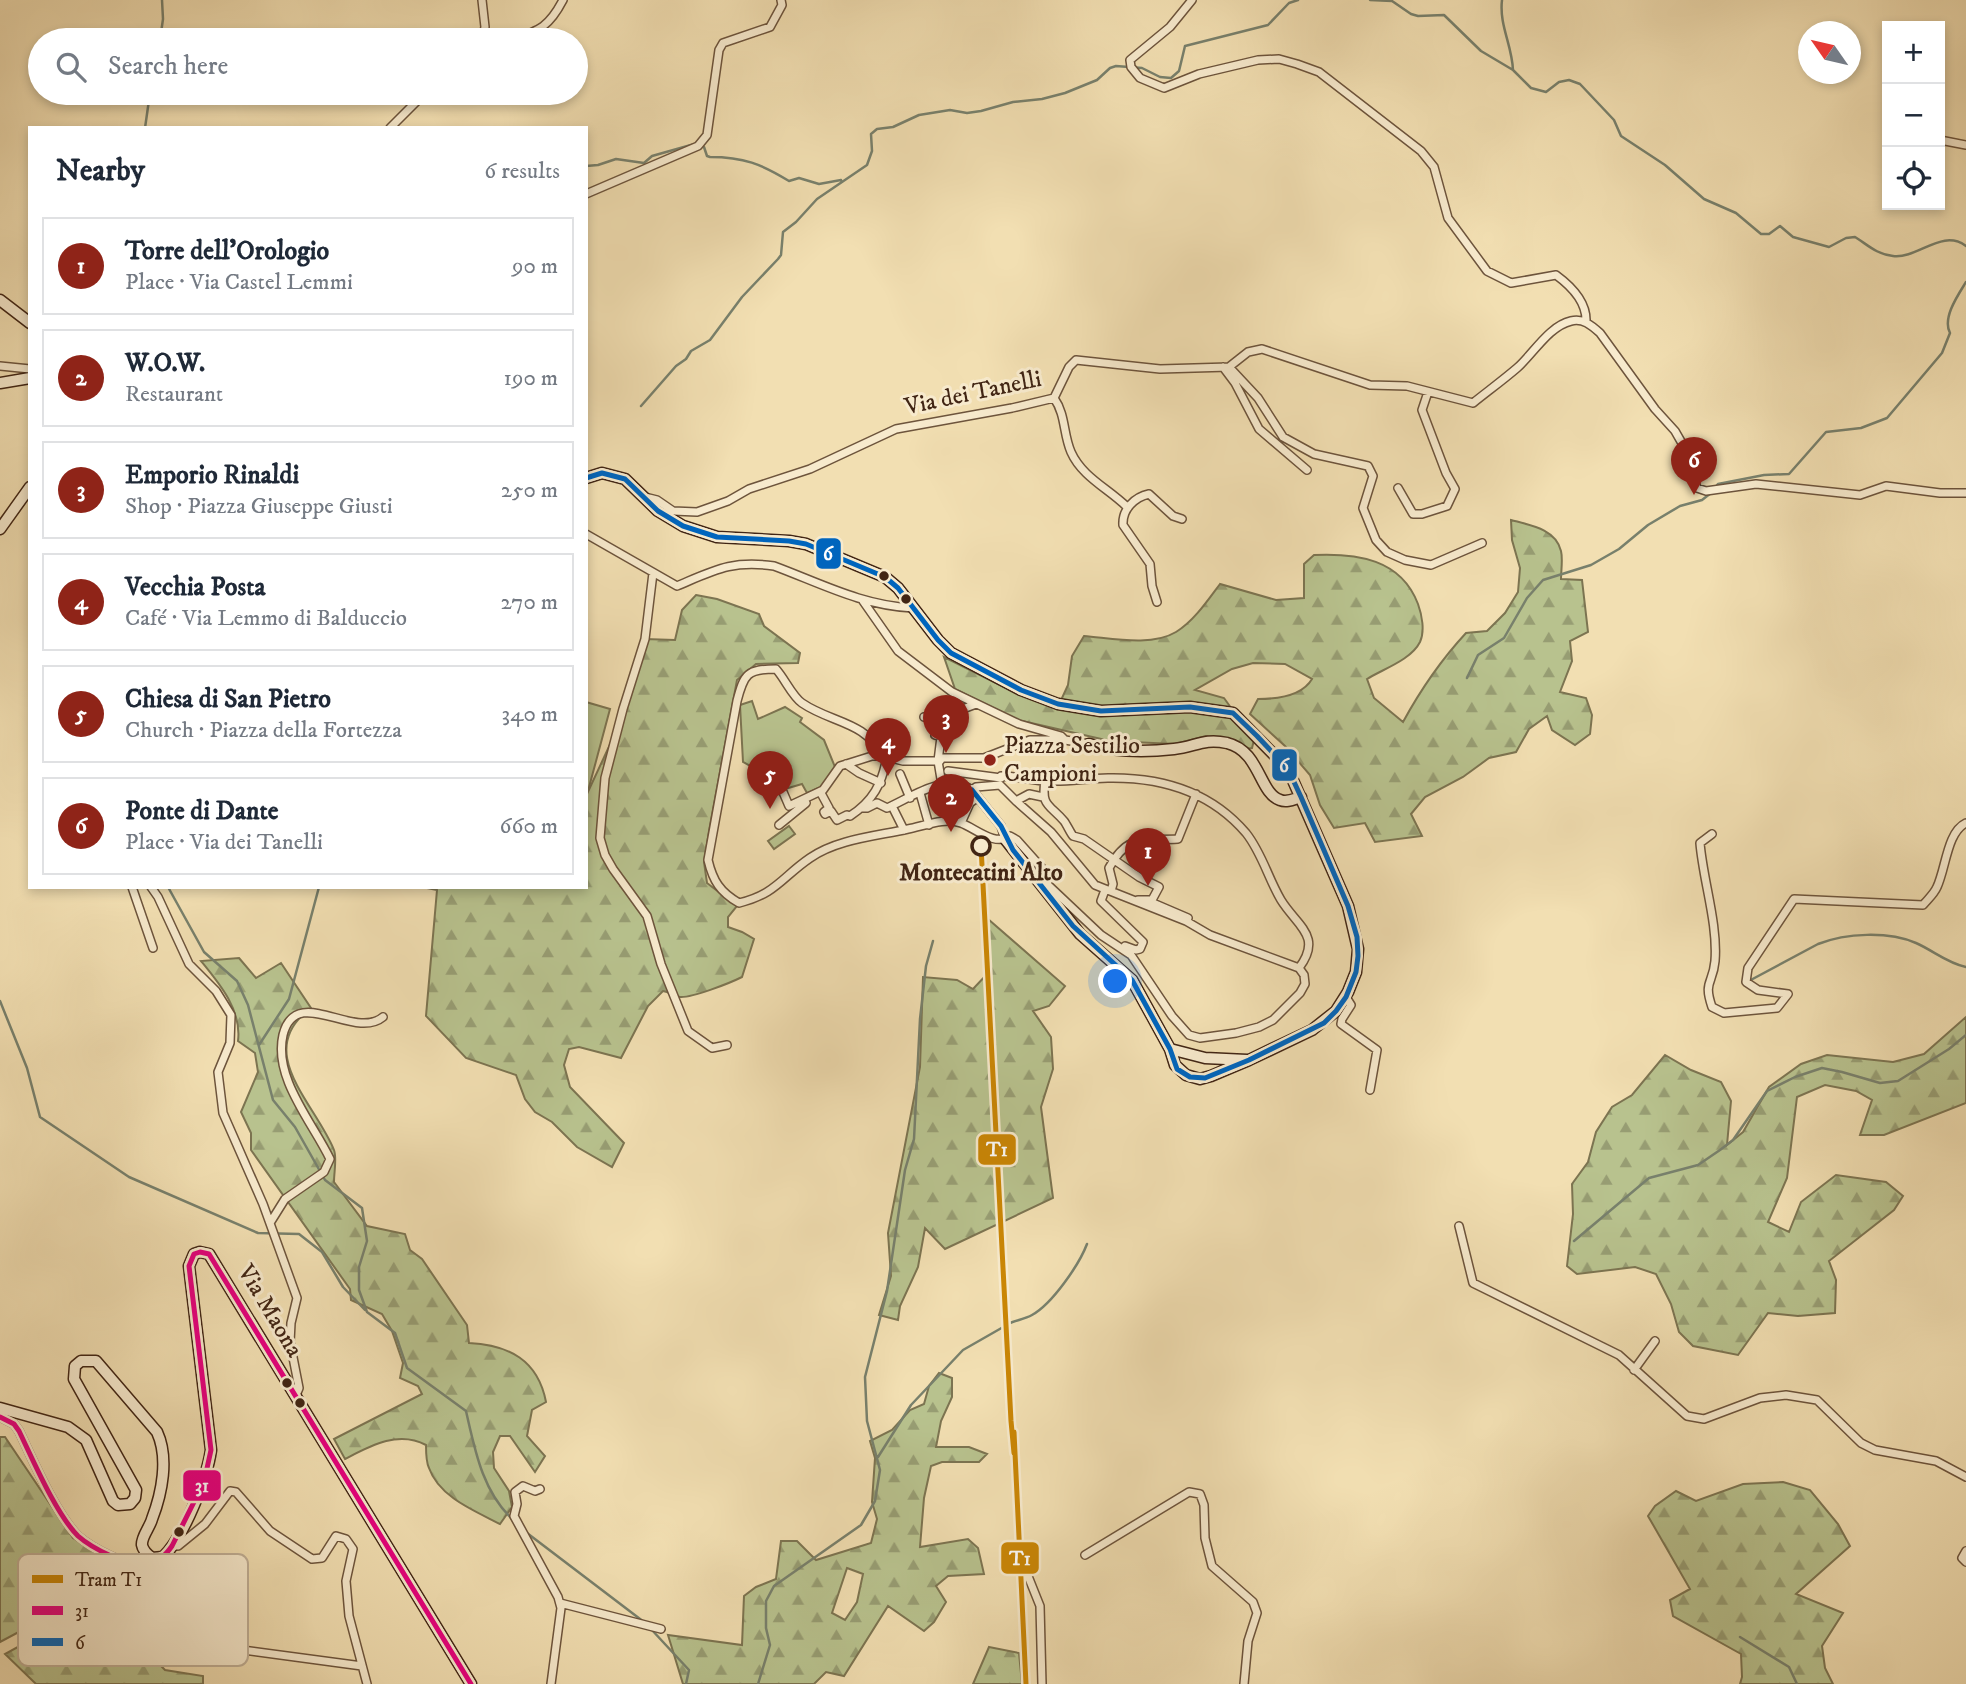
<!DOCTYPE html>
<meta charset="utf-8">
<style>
:root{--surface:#fff;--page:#f2f2f3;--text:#1f2937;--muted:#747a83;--line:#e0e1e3;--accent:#8f2418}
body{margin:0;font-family:"IM FELL DW Pica",serif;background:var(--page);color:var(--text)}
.controls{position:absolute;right:21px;top:21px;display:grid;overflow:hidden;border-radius:0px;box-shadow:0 4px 10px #0003}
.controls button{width:63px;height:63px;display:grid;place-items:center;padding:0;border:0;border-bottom:2px solid var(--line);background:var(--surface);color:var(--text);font:35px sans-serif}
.compass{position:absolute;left:1798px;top:21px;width:63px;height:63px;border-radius:50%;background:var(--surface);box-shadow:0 4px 10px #0003;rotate:304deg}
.you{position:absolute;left:1116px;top:982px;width:24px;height:24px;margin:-18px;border:5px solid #fff;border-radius:50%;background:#1a73e8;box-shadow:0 0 0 10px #1a73e833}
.badge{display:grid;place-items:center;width:46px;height:46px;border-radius:50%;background:var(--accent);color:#fff;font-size:23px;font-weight:700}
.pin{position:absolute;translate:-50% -58px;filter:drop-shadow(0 2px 4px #0008)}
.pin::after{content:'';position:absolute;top:37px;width:24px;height:21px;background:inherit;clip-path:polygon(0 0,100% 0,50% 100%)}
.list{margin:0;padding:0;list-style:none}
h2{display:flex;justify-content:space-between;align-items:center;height:91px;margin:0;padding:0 28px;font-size:30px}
h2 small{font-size:23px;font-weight:400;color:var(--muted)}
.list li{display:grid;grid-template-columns:46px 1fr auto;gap:21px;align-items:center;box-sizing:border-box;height:98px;margin:0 14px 14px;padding:0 14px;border:2px solid var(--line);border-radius:0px}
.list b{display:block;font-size:26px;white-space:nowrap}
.list p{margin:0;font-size:23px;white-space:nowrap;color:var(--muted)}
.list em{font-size:23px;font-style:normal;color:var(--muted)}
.icon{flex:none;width:38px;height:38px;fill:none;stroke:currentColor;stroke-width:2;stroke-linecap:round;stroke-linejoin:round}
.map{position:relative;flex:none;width:1966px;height:1684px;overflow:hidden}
.search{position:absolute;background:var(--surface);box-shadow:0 4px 10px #0003;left:28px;top:28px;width:560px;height:77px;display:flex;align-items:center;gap:18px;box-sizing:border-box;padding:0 24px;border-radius:38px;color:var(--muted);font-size:26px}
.panel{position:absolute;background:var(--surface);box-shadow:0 4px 10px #0003;left:28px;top:126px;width:560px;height:763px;border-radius:0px}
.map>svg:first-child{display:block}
.green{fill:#b8c28e;stroke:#7c7451;stroke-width:2}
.forest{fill:url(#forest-firs);stroke:#7c7451;stroke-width:2;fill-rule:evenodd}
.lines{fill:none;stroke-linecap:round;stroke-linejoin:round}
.stream{stroke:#78806c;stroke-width:2.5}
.street-casing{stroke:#6d543c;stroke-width:10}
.secondary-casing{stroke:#412514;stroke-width:13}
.street{stroke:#f7eacd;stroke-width:7}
.secondary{stroke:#f7eacd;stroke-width:10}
.bus-1-casing{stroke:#f7eacd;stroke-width:10}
.bus-2-casing{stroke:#f7eacd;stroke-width:10}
.bus-1{stroke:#e5007d;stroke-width:5}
.bus-2{stroke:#0065bd;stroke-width:5}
.tram-1-casing{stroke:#f7eacd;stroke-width:10}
.tram-1{stroke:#ca8605;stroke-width:5}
.bus-dot{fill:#412514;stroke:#f7eacd;stroke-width:2.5}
.poi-dot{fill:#8f2418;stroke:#f7eacd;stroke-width:2.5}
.stop-dot{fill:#f7eacd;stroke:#412514;stroke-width:3.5}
.labels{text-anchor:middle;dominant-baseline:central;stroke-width:6;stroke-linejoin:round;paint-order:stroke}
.street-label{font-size:24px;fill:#412514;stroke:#f7eacd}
.poi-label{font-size:24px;fill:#412514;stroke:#f7eacd;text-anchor:start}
.stop-label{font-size:24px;font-weight:bold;fill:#412514;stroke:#f7eacd}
.key{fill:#f7eacd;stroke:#c0af96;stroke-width:2}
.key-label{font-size:19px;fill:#412514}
.line-badge{stroke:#f7eacd;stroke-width:2.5}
.badge-label{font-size:19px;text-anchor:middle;font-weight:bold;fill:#fff}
</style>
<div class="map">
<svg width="1966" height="1684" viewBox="0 0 1966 1684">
<defs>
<pattern id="forest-firs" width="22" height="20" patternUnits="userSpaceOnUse" patternTransform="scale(1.75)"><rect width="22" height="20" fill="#b8c28e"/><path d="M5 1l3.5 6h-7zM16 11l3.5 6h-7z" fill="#979d73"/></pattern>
</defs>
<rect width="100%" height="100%" fill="#f2dfb2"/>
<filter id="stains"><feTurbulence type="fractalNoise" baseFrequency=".00286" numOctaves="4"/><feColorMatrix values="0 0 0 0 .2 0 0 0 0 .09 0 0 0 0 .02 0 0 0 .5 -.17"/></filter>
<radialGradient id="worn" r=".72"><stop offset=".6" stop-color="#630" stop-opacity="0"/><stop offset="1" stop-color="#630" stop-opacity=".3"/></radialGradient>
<!-- green -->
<path class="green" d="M752,701L758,719L785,707L802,718L800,722L824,740L835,767L821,787L807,793L802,784L768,794L764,780L767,779L764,770L754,768L743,762L740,705Z
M586,702L610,709L588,791H586Z
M789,826L795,834L774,849L768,841Z"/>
<!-- forest -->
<path class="forest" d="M1511,520C1530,525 1556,529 1561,551C1563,559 1561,571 1561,579L1582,580L1588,632L1570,641L1572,661L1560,692L1586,698L1592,715L1590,734L1575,745L1552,730L1547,716L1529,729L1516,752L1489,758L1463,777L1425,797L1411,814L1422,836L1375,842L1365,823L1334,828L1320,805L1310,775L1285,746L1250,714L1258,699C1277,699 1302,696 1312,679L1285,664L1253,663L1232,669L1195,690L1224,698L1254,740L1252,748L1246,749L1206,736L1175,744L1110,741L1018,720L955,689L944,657L1010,690L1057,709L1068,685L1072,656L1084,636C1111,638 1151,647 1176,632C1194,621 1208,600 1220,584L1276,600L1304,598V564L1314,555C1357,553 1401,559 1418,604C1422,615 1425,631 1420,642C1411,660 1383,669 1367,679L1374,698L1403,722C1421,689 1441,660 1466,633L1487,631L1505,613L1518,592L1520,568L1512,540Z
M696,595L717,599L759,614L764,626L800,653L798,663L756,664L737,680L709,831L704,862L707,883L737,906L728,917V927L742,932L754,939L742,977C730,983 692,998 680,997C673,996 670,992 663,991L648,1006L621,1058L579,1047L569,1049L564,1065L570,1087L624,1143L612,1167L577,1147L552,1122L535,1112L525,1099L516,1075L466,1058L426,1016L437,890L422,887H586V796L620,723L645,639L675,640L682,610Z
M988,919L1065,986L1049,1006L1033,1011L1051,1037L1053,1069L1041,1107L1053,1198L945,1249L925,1228L918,1267L900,1306L898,1320L879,1315L891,1276L888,1233L920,1067L923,977L957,980L973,989L989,972Z
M239,958L256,978L281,963L311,1008C252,1051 315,1103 334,1150C337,1158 334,1172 334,1182L367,1226L405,1234L410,1250L422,1259L467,1325L469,1343C509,1345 538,1360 546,1402L532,1410L527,1436L545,1456L535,1472L510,1436H500L493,1452L494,1468L509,1491L512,1507L500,1524C475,1511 439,1497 429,1468C426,1462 426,1452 426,1445C398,1430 370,1446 345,1459L334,1439L422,1394L418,1386L400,1378L403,1363L392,1331L382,1314L351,1300L350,1289L251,1150V1133L241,1112L258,1072L255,1053L238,1041C242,1010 219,983 201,961Z
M1966,1017V1103L1884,1135H1860L1872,1100L1856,1091L1825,1085L1797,1097L1787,1178L1768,1222L1789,1232L1801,1202L1836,1175L1886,1182L1903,1196L1894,1210L1829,1261L1836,1280L1835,1313L1798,1316L1768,1313L1738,1355L1693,1346L1679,1332L1671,1304L1656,1274L1635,1267L1577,1274L1567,1266L1573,1214L1572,1184L1588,1162L1596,1132L1612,1107L1632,1095L1665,1055L1691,1070L1721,1082L1731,1101L1727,1145L1743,1132L1769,1087L1801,1064L1827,1055L1893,1062L1924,1054Z
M939,1373L952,1378V1397L941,1421L936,1447H969L987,1454L979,1462H942L931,1466L924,1498L920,1547L968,1539L978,1548L984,1574L948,1576L936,1586L946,1602L934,1622L924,1631L888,1606L844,1676L826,1672L814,1684H683L668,1635L742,1645L744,1596L756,1587L776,1579L781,1541H797L816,1560L871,1543L877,1519L872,1502L875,1458L870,1441L892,1430L910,1410L924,1404L929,1386ZM847,1568L863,1574L857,1602L845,1620L832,1613Z
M0,1437H5L73,1538L152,1583L165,1632L79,1617L43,1619L0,1642Z
M1783,1482L1810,1490L1838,1524L1850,1546L1796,1594L1843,1613L1822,1646L1825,1668L1833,1684H1740L1742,1677L1741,1654L1673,1616L1670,1600L1690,1589L1648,1516L1655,1506L1676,1491L1696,1501L1743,1484Z
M45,1632L81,1633L138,1642L165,1670L203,1676V1684H36L5,1654Z
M989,1647L1019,1653L1022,1684H973Z"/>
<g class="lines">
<!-- stream -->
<path class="stream" d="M1370,0L1392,1L1411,14L1418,16L1444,15L1481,51L1513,70L1531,88L1546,92L1559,82L1569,80L1580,84L1614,120L1621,136L1665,165L1704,199L1736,213L1761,234H1769L1780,226L1793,237L1829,247L1846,238L1855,237C1868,245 1876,254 1893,256C1918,259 1942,228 1966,246
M1502,0C1499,25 1512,45 1513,70
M160,40L163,19L162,0
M145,128L150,93
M586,166L598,165L616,159L644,163L652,156L698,143L704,147L707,156L710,157C744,157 761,164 789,181L799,178L819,184L841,180
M641,406L676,366L686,359L691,351L710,340L742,297L778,259L781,255L783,232L796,222L817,199L867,165L872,151L871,134L877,129L893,127L919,115L950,110L967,113L981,111L1013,102L1042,99L1065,93L1097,80L1110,68L1116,66L1142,68L1160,77L1171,78L1179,71L1185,46L1268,25L1289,3L1298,0
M1715,488L1718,484L1764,475L1789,474L1826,432L1861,428L1887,418L1942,353L1950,333C1942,318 1958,295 1966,282
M1467,678L1478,655L1504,638L1527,598L1543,580L1591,565L1619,549L1648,525L1680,506L1702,500L1711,493
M168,887L204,952L237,981L248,1005L273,1100L295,1127L325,1180L362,1208L367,1241L359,1267V1290L367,1312L395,1333L407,1368L466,1411C475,1450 482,1490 512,1519
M1747,982L1818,944C1846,933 1888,931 1916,943C1934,951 1947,963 1966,967
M0,1001L27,1068L40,1117L129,1177L258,1233L299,1234L322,1252L343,1287L365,1310
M259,1045L289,999L319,887
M1574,1241L1649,1178L1698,1165L1720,1150L1733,1140L1767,1091L1795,1077L1822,1068L1842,1072L1880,1083L1898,1081L1949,1049L1966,1035
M1010,1323C1017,1320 1025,1319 1032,1315C1052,1304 1079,1265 1087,1244
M878,1457L911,1405L963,1350L1005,1326
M527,1533L644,1622
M651,1629L689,1670L686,1684
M1740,1637L1789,1667L1797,1684
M758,1684L770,1645L766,1628V1601L774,1586L861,1525L875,1501L880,1470L867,1421L865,1377L887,1291L905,1170L914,1139L920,1019L926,966L933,941"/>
<!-- street casing -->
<g class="street-casing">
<path id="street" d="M482,0L485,27L482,40
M1192,0L1170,27L1130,60L1131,67L1140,78L1164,88L1199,74L1258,60L1279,59L1297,64L1319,72L1421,151L1434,167L1448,218L1487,271L1511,283L1556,275C1571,286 1587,302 1586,322
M512,40C540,30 549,27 563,0
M390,128L425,93
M1940,140L1966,145
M586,194L698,146L707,135L719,50L723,43L770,27L782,5L781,0
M0,366L30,369
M1223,367L1235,383L1259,429L1307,470
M1229,367L1258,398L1283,437L1314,454L1368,466L1373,476L1363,508L1376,540L1387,552L1405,560L1431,565L1482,543
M1054,398L1069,367L1076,360L1160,369L1229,367L1248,352L1262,349L1370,385L1407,386L1473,403C1488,391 1503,380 1517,368C1533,354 1549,326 1571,321C1583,318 1591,325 1600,333L1655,409L1675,431L1691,459L1692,474L1697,488L1706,491L1756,484L1860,495L1886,486L1940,493H1966
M1054,398C1066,415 1063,434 1071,452C1082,477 1109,489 1127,507
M1398,488L1413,514H1422L1447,506L1455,489L1446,473L1422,410L1428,392
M645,497L657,500L673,511L697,512L728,501L749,489L810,469L896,429L1012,408L1054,398
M586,534L677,586C715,570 732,560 774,566C820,583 863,606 913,608
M653,573L645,639L623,709L605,778L600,838L605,855L613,869L647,916L661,964L688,1031L712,1048L727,1045
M863,601L898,651L952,692L1019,724L1061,736L1065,740
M1157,602L1152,586L1150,564L1123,525C1122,509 1135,497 1149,494L1173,516L1182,519
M924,717L939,718L976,704
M939,718L935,735L941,737L938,761L942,785
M882,755C865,721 831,723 802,703C792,696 785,679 776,669C747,669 744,674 737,701L708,860C713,881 720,892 739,903C776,894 782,877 810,858C837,839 877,836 908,829C924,826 945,817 961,823C975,828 995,847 1010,836L1017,840L1042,868L1048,885L1101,935L1131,955L1172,1016L1189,1035L1200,1038L1236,1033L1259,1027L1273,1020L1300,993L1305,984L1304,975L1299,968
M940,761L942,758H984L1030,740H1065L1089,744
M846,764L859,773L881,783
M948,771L1001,778
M900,774L910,798
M1001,776C1017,776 1033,781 1049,781C1069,782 1088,778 1108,778C1161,777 1211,792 1246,833C1262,853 1268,878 1281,900C1297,926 1323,936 1299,968
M1045,781C1041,806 1049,804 1064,821C1067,825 1070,832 1073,836L1084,839L1139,877L1159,887L1152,900H1138
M972,790L1001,826L1005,839
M783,792L789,806L823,790L840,766L872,756H884
M920,793L929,825
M822,795L829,808L824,812L825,814L831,811L837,820L847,815L850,816C873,801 882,784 887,757L903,761H938
M1016,801L1029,794L1043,797
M892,806L904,830
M863,808H867L877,803L887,808C912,797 946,772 972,790L976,787L1000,785L1016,801L1051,832L1095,885L1186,921L1210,935L1299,968
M961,823L970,803L978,797
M779,825L806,803
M1712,834L1700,843C1703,880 1718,924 1715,961C1713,984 1703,981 1712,1007L1724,1013L1777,1008L1788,994L1758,990L1746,982L1748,968L1794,899L1923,905C1928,899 1934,894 1937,887C1946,868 1947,832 1966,823
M132,887L153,948
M151,887L158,897L189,964L216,991L231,1015L230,1043L218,1072L223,1113L263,1204L297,1298L291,1323L290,1342L299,1388L296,1395
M1105,890L1101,901L1143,942L1140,949L1136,950L1125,946
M1111,891L1113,884L1109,868C1128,833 1144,841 1178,839L1196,794
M1152,900L1153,903L1188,918
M1346,997L1351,1005L1342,1019L1341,1024L1377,1050L1370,1090
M270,1223L285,1199L324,1172L330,1159C313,1123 273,1078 283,1035C296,983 354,1041 383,1017
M1459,1226L1473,1283L1619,1355L1687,1416L1704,1419L1760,1398L1786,1395L1817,1400L1861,1443L1875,1450L1936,1461L1966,1477
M1634,1370L1655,1341
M0,1417L14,1424L19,1431C33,1460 56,1514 78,1536C87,1544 100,1551 111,1556C124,1562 133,1565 148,1563L152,1558
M540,1489L535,1491L523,1486L515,1492L517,1504L514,1516L558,1597L561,1608L551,1684
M173,1546H178L205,1524L230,1491L236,1492L270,1531L312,1559L322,1558L336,1536L346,1539L353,1549L346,1581L349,1616L367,1684
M1024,1551L1028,1576L1040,1606L1042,1684
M1966,1551L1962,1558L1966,1562
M1085,1555L1189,1492L1200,1494L1204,1505L1205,1538L1212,1566L1253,1602L1257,1613L1248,1641L1244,1684
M560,1603L661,1629
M116,1633L362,1666"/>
</g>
<!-- secondary casing -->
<g class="secondary-casing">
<path id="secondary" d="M0,300L30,323
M0,383L30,378
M586,478L602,473L625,479L658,511L683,526L717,537L789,541L806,544L885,577L898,588L938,640L951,653L1021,690L1058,704L1101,711L1190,707L1233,713L1288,769L1348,906L1358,949L1356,972L1348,992L1336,1011L1312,1030L1249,1060L1211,1076L1200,1079L1186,1075L1175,1065L1170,1049L1132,980L1080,934L1005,839
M0,529L30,487
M1089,744C1115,752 1147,752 1174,749C1195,747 1203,738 1227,743C1260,751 1259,793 1280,800C1287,803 1294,799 1301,797
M1170,1049L1205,1058L1247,1060
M0,1408L68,1427L86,1440L113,1501L118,1505L130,1504L135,1498L136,1490L74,1379L75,1366L81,1361H96L157,1432C169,1458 162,1493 152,1519C150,1527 141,1537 142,1545C143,1551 148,1555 152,1558L163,1557C184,1537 207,1478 211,1450L189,1266L194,1254L200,1252L209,1254L471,1684"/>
</g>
<!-- street -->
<use href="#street" class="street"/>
<!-- secondary -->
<use href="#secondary" class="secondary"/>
<!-- bus-1 casing -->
<g class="bus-1-casing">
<path id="bus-1" d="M0,1417L14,1424L19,1431C33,1460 56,1514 78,1536C87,1544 100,1551 111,1556C124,1562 133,1565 148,1563L152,1558C162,1560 167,1553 172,1546L204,1482L211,1450L189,1266L194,1254L200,1252L209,1254L471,1684"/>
</g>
<!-- bus-2 casing -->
<g class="bus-2-casing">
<path id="bus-2" d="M586,478L602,473L625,479L658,511L683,526L717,537L789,541L806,544L885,577L898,588L938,640L951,653L1021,690L1058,704L1101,711L1190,707L1233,713L1257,736L1288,769L1301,797L1348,906L1357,937L1358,956L1356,972L1346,997L1336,1011L1324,1023L1249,1060L1205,1078L1190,1077L1177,1069L1170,1049L1132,980L1073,926L1013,850L1001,826L972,790"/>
</g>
<!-- bus-1 -->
<use href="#bus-1" class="bus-1"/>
<!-- bus-2 -->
<use href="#bus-2" class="bus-2"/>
<!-- tram-1 casing -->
<g class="tram-1-casing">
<path id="tram-1" d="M981,846L1011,1421L1014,1453
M1014,1432L1026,1684"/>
</g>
<!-- tram-1 -->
<use href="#tram-1" class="tram-1"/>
</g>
<!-- markers -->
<g class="bus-dot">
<circle cx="884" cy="576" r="6"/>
<circle cx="906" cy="599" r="6"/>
<circle cx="287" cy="1383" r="6"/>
<circle cx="300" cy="1403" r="6"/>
<circle cx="179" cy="1532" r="6"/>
</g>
<circle class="poi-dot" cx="990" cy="760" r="7"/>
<circle class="stop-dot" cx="981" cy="846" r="9"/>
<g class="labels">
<!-- street labels -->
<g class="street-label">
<text transform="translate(973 393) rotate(-12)">Via dei Tanelli</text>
<text transform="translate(270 1311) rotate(59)">Via Maona</text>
</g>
<!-- poi labels -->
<g class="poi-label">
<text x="1004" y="746">Piazza Sestilio<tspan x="1004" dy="28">Campioni</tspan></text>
</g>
<!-- stop labels -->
<g class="stop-label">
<text x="981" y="873">Montecatini Alto</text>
</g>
</g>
<!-- legend -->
<rect x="18" y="1554" width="230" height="112" rx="10" class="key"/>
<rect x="32" y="1575" width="31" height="8" fill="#ca8605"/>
<rect x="32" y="1606" width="31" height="9" fill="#e5007d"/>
<rect x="32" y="1638" width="31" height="8" fill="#0065bd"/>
<g class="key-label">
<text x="75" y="1586">Tram T1</text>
<text x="75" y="1617">31</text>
<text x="75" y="1649">6</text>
</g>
<g class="line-badge">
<rect x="815" y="537" width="27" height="33" rx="7" fill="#0065bd"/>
<rect x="1271" y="748" width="27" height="34" rx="7" fill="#0065bd"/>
<rect x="977" y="1133" width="40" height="33" rx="7" fill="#ca8605"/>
<rect x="182" y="1469" width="40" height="33" rx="7" fill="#e5007d"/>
<rect x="1000" y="1541" width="40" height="34" rx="7" fill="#ca8605"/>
</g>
<g class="badge-label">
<text x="828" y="560">6</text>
<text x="1284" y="772">6</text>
<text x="997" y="1156">T1</text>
<text x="202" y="1492">31</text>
<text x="1020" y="1565">T1</text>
</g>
<rect width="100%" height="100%" filter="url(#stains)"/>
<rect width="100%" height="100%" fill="url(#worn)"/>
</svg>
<div class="controls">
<button>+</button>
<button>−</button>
<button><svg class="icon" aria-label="locate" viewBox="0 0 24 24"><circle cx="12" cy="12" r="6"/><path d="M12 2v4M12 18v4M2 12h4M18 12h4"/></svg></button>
</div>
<svg class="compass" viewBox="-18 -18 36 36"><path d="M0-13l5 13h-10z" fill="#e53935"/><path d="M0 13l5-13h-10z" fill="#747a83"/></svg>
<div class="you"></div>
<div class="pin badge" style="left:1148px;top:886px">1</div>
<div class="pin badge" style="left:951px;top:832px">2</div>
<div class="pin badge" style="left:946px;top:753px">3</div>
<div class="pin badge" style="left:888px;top:776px">4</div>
<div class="pin badge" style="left:770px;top:809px">5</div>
<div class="pin badge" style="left:1694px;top:495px">6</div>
<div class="search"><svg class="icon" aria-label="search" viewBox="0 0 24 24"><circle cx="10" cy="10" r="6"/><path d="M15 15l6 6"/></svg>Search here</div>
<section class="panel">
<h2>Nearby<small>6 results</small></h2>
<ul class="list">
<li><span class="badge">1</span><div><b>Torre dell'Orologio</b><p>Place · Via Castel Lemmi</p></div><em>90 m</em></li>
<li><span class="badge">2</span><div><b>W.O.W.</b><p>Restaurant</p></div><em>190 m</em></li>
<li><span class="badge">3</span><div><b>Emporio Rinaldi</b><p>Shop · Piazza Giuseppe Giusti</p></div><em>250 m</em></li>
<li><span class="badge">4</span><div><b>Vecchia Posta</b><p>Café · Via Lemmo di Balduccio</p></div><em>270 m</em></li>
<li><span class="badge">5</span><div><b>Chiesa di San Pietro</b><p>Church · Piazza della Fortezza</p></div><em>340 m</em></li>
<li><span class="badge">6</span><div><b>Ponte di Dante</b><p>Place · Via dei Tanelli</p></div><em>660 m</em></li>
</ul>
</section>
</div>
